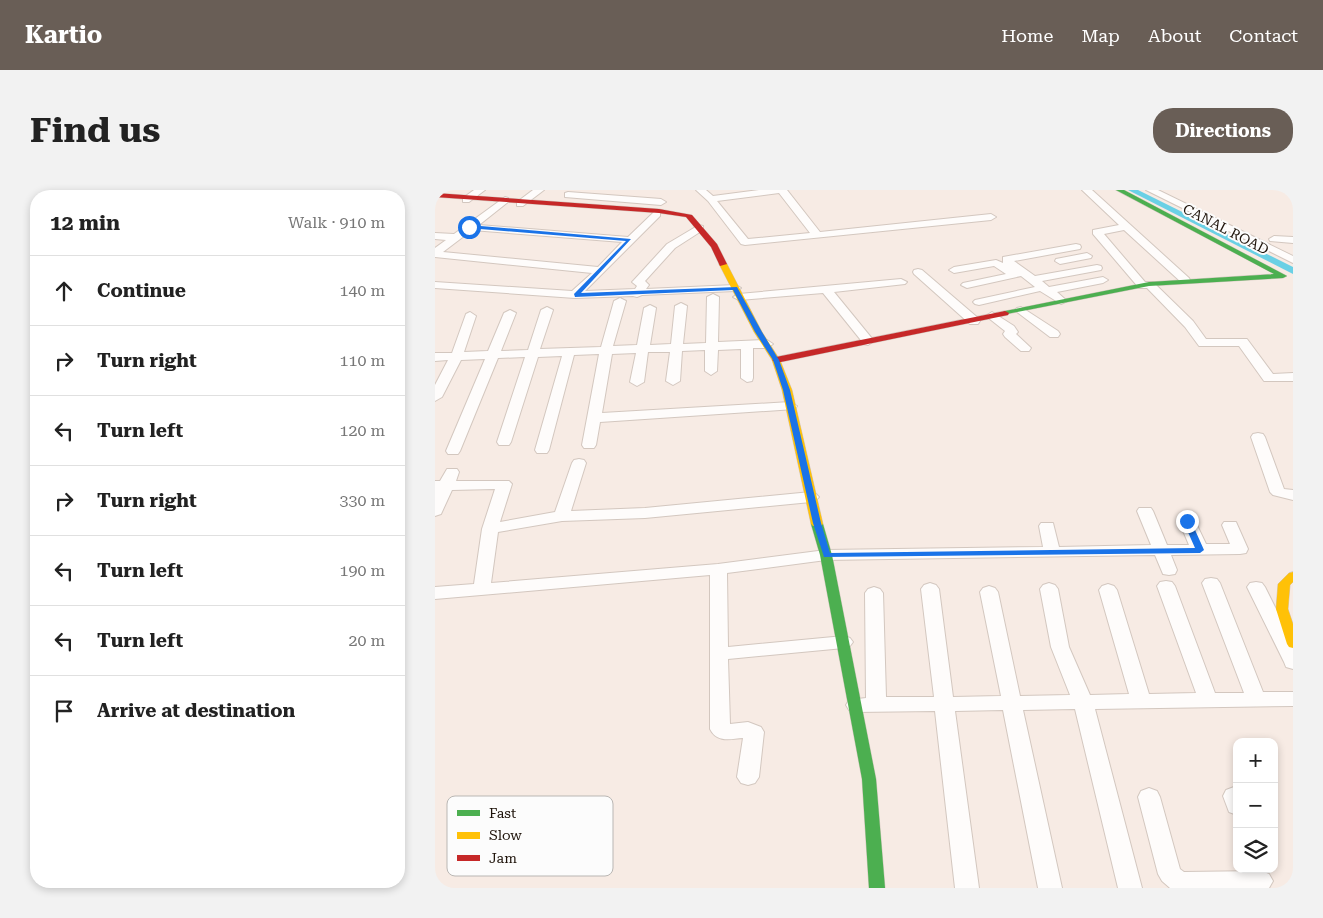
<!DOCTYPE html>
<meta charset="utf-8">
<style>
:root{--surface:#fff;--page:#f2f2f2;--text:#222;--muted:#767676;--line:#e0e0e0;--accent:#695e56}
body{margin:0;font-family:"Roboto Serif",serif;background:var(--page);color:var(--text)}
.controls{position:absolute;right:15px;bottom:15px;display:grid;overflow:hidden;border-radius:10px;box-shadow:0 2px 8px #0003}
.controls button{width:45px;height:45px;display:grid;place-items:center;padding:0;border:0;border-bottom:1px solid var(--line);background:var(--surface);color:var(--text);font:25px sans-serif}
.stop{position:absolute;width:15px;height:15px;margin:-11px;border:4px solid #1a73e8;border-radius:50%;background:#fff}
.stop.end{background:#1a73e8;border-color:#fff;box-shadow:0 1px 5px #0008}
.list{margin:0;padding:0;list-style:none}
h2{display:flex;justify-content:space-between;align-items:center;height:65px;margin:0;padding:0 20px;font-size:21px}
h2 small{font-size:16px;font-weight:400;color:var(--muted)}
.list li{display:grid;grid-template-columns:32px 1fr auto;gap:15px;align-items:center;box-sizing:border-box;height:70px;padding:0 20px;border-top:1px solid var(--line)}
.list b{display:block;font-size:19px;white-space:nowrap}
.list em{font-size:16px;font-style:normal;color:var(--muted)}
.icon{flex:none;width:28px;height:28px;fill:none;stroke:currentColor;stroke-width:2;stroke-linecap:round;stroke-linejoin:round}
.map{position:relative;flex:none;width:858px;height:698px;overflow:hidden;border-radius:20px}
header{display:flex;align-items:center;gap:30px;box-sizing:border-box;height:70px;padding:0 25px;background:var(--accent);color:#fff}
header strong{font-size:24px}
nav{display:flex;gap:28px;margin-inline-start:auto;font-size:18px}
.intro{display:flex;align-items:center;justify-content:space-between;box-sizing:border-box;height:120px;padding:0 30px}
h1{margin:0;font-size:35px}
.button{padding:12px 22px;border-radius:20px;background:var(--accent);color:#fff;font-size:18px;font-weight:700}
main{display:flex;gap:30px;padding:0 30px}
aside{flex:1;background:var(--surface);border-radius:20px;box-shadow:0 2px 8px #0003}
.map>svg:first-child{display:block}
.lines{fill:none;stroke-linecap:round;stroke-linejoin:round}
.canal{fill:#6ad0e5;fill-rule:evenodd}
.street-casing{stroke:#d3c7bf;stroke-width:2}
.fast-casing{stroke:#d3c7bf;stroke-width:1}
.slow-casing{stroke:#d3c7bf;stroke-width:1}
.jam-casing{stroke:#d3c7bf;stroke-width:1}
.street{fill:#fefcfb;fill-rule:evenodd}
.fast{fill:#4caf50;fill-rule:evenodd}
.slow{fill:#ffc107;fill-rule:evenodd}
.jam{fill:#c62828;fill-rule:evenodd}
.route{fill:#1a73e8}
.labels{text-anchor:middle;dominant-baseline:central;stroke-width:4;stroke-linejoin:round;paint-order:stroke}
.far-street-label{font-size:14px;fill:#1d1209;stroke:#fcfcfc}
.key{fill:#fcfcfc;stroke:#b9b6b3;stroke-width:1}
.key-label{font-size:14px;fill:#1d1209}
</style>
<header>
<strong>Kartio</strong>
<nav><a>Home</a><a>Map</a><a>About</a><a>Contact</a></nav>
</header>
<div class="intro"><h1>Find us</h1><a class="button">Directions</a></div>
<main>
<aside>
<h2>12 min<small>Walk · 910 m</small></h2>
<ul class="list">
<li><svg class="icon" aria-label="ahead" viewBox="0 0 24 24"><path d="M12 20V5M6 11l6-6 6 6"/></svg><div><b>Continue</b></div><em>140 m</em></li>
<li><svg class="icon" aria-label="right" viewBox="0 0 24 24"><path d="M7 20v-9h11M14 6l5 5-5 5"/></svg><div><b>Turn right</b></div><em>110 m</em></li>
<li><svg class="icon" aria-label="left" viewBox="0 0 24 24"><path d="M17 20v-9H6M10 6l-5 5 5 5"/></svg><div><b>Turn left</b></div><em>120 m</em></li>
<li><svg class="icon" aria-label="right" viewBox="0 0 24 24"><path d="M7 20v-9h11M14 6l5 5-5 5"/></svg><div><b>Turn right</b></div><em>330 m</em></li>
<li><svg class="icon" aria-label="left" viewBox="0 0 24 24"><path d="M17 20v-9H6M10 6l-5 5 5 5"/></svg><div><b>Turn left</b></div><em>190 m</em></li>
<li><svg class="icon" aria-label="left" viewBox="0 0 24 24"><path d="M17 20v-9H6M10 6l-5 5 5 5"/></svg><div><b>Turn left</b></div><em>20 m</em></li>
<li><svg class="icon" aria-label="arrive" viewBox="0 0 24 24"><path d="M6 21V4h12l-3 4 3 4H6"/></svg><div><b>Arrive at destination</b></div></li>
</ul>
</aside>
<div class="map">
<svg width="858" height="698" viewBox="0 0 858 698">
<rect width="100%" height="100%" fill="#f7ebe4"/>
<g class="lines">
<!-- canal -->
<path class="canal" d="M693,0H703L858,77V84Z"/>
<!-- street casing -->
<g class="street-casing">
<path id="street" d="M39,0H50L34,12H28V8Z
M98,0H109L88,16H82V12Z
M261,0H271L278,6L324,0H352L385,42L556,24L561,27L556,30L310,55L306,54L273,11ZM344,3L375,43L313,49L282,11Z
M647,0H657L754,88L755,90L754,92H746L689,40L669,44L710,92H718L758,131L771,149H812L838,184L858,183V191H829L804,156H764L750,137L712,98H704L658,44V40L684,35Z
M711,0H723L858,66V73Z
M133,2L226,9L231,12L226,15L130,7V3Z
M70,7L73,8V12L44,35L193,47L219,22H225V26L150,101L200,99L202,96L197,92L199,90L232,54L264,35L268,36V40L240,58L210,91L214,95L211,99L300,95L306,98L300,101L207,105L202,107L198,106L140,108L0,98V92L137,101L157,83L0,67V58L11,50L0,49V43L19,44ZM37,40L187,52L163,77L8,62Z
M839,46L858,47V53L835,51L834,49Z
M641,54L645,55L646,57L645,59L579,71L600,86L662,75L666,76L667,78L666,80L607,91L614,97L668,87L673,90L668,93L622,102L632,111L626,114L605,101L544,115L540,114L538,112L540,110L600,97L586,86L532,98L526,95L528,93L571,84L559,76L519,83L514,80L519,77L561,70L568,73V67Z
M652,63L657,66L656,68L625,74L620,71L621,69Z
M483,79L487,80L543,128L545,131L543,134H535L479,84L478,82L479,80Z
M466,89L472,92L470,94L399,102L439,151L433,155L429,154L388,103L304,110L298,107L304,104Z
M278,104L284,107L283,152L332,150L338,154L332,158H318V188L317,191L312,192L306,188V159L283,160L282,181L276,185L270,181V160L247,161L245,191L238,195L231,191L235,162H213L209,192L202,196L195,192L201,163L177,164L167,223L355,212L362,216L360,219L165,232L161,255L159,258H149L147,255L164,164L139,165L114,260L112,263H102L100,260L127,166L103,167L76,252L74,255H64L62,252L90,167L63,168L25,261L23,264H13L11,261L50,169L26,170L7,207L0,211V195L13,170L0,171V163H17L31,124L35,122L41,126L29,162L53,161L69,123L75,120L81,123L66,161L93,160L106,120L112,117L118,120L105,159L166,157L179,111L185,108L191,111L178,156L202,155L209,118L215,115L221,118L215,155L236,154L240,116L246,113L252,116L248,154L271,153L272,107Z
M586,117L623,141L625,144L623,147H615L582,122L580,120L582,118Z
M557,122L579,136L583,142L581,144L596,158L594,161H586L570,147L568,144L570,141L551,126Z
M823,243L828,244L830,247L849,299L858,300V310L838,305L835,302L816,247L818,244Z
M144,269L149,270L151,273L136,321L210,318L376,302L381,304L384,307L381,310L376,312L210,328L127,331L63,342L56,393L283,374L391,360L608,357L604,336L606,333H618L624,357L716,355L702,321L704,318H716L718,321L732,355H754L744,331L746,328H758L760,331L771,354H795L787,335L789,332H801L813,359L811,363L805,364L736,365L742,380L740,384L734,385L728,384L720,365L391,370L292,383L293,457L409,446L415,448L418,452L415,456L409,458L293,469L295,534L313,532L326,537L329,542L324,587L320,593L313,595L306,593L302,587L308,548C295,549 282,553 275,539V385L0,409V397L39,394L47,339L60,299L17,300L6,324L0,326V291H5L12,279H22L24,282L21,291H74L77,294L65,332L120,322L137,273L139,270Z
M776,388L782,389L785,393L828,502H858V516L660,519L707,698H683L640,519L588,520L627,698H603L568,520L520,521L544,698H520L500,521L421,522L414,520L411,515L414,510L431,508L430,403L433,399L439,397L445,399L448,403L451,507H499L486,399L489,395L495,393L501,395L504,399L518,507L566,506L545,402L548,398L554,396L560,398L563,402L585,506L635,505L616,457L605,399L608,395L614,393L620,395L623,399L634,457L655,505L694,504L664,400L667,396L673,394L679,396L682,400L714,504L761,503L722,396L725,392L731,391L737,392L740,396L780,503H809L767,393L770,389Z
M821,392L827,393L830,397L858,453V479L851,477L849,472L812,397L815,393Z
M799,597L802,598V625L794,622L788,606L791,600Z
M714,598L722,601L725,607L745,679L749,682L826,681L834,684L838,691L834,698H735L727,691L723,684L703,607L706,601Z"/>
</g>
<!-- fast casing -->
<g class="fast-casing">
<path id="fast" d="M681,0H689L852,86L848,88L714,96L567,125L566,123L570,121L714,92L839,84Z
M382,331L388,334L397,365L441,589L450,698H434L427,589L385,365L376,334Z"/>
</g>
<!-- slow casing -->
<g class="slow-casing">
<path id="slow" d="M285,72L292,74L327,142L345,170L357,200L388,334L386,336H378L376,334L347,200L337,170L319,142L284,74Z
M858,382V392L855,395L853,419L858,434V458L854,457L852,454L841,419L843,394L854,383Z"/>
</g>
<!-- jam casing -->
<g class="jam-casing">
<path id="jam" d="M0,3L224,19L257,25L282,54L292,74L285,76L276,57L251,27L224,23L0,7Z
M570,121L574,123L573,125L341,173L337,170L341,167Z"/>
</g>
<!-- street -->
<use href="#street" class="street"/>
<!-- fast -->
<use href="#fast" class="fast"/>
<!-- slow -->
<use href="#slow" class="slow"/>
<!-- jam -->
<use href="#jam" class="jam"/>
</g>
<!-- route -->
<path class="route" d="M34,35L196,49L146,103L302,97L327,142L344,170L355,200L386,333L395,363L760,358L748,331L752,328L756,331L769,360L765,363L389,367L378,333L348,200L338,170L320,142L298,100L140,107L139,104L191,51L33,38Z"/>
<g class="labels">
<!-- far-street labels -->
<g class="far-street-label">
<text transform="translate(791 39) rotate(27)">CANAL ROAD</text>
</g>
</g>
<!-- legend -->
<rect x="12" y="606" width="166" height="80" rx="8" class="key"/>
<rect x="22" y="620" width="23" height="6" fill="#4caf50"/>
<rect x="22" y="642" width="23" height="7" fill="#ffc107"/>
<rect x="22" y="665" width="23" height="6" fill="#c62828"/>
<g class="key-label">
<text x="54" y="628">Fast</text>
<text x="54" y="650">Slow</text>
<text x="54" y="673">Jam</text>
</g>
</svg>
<div class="controls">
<button>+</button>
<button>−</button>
<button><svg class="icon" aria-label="layers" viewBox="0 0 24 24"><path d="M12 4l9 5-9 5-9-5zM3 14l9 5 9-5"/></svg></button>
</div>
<div class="stop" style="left:34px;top:37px"></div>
<div class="stop end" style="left:752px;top:331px"></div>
</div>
</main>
